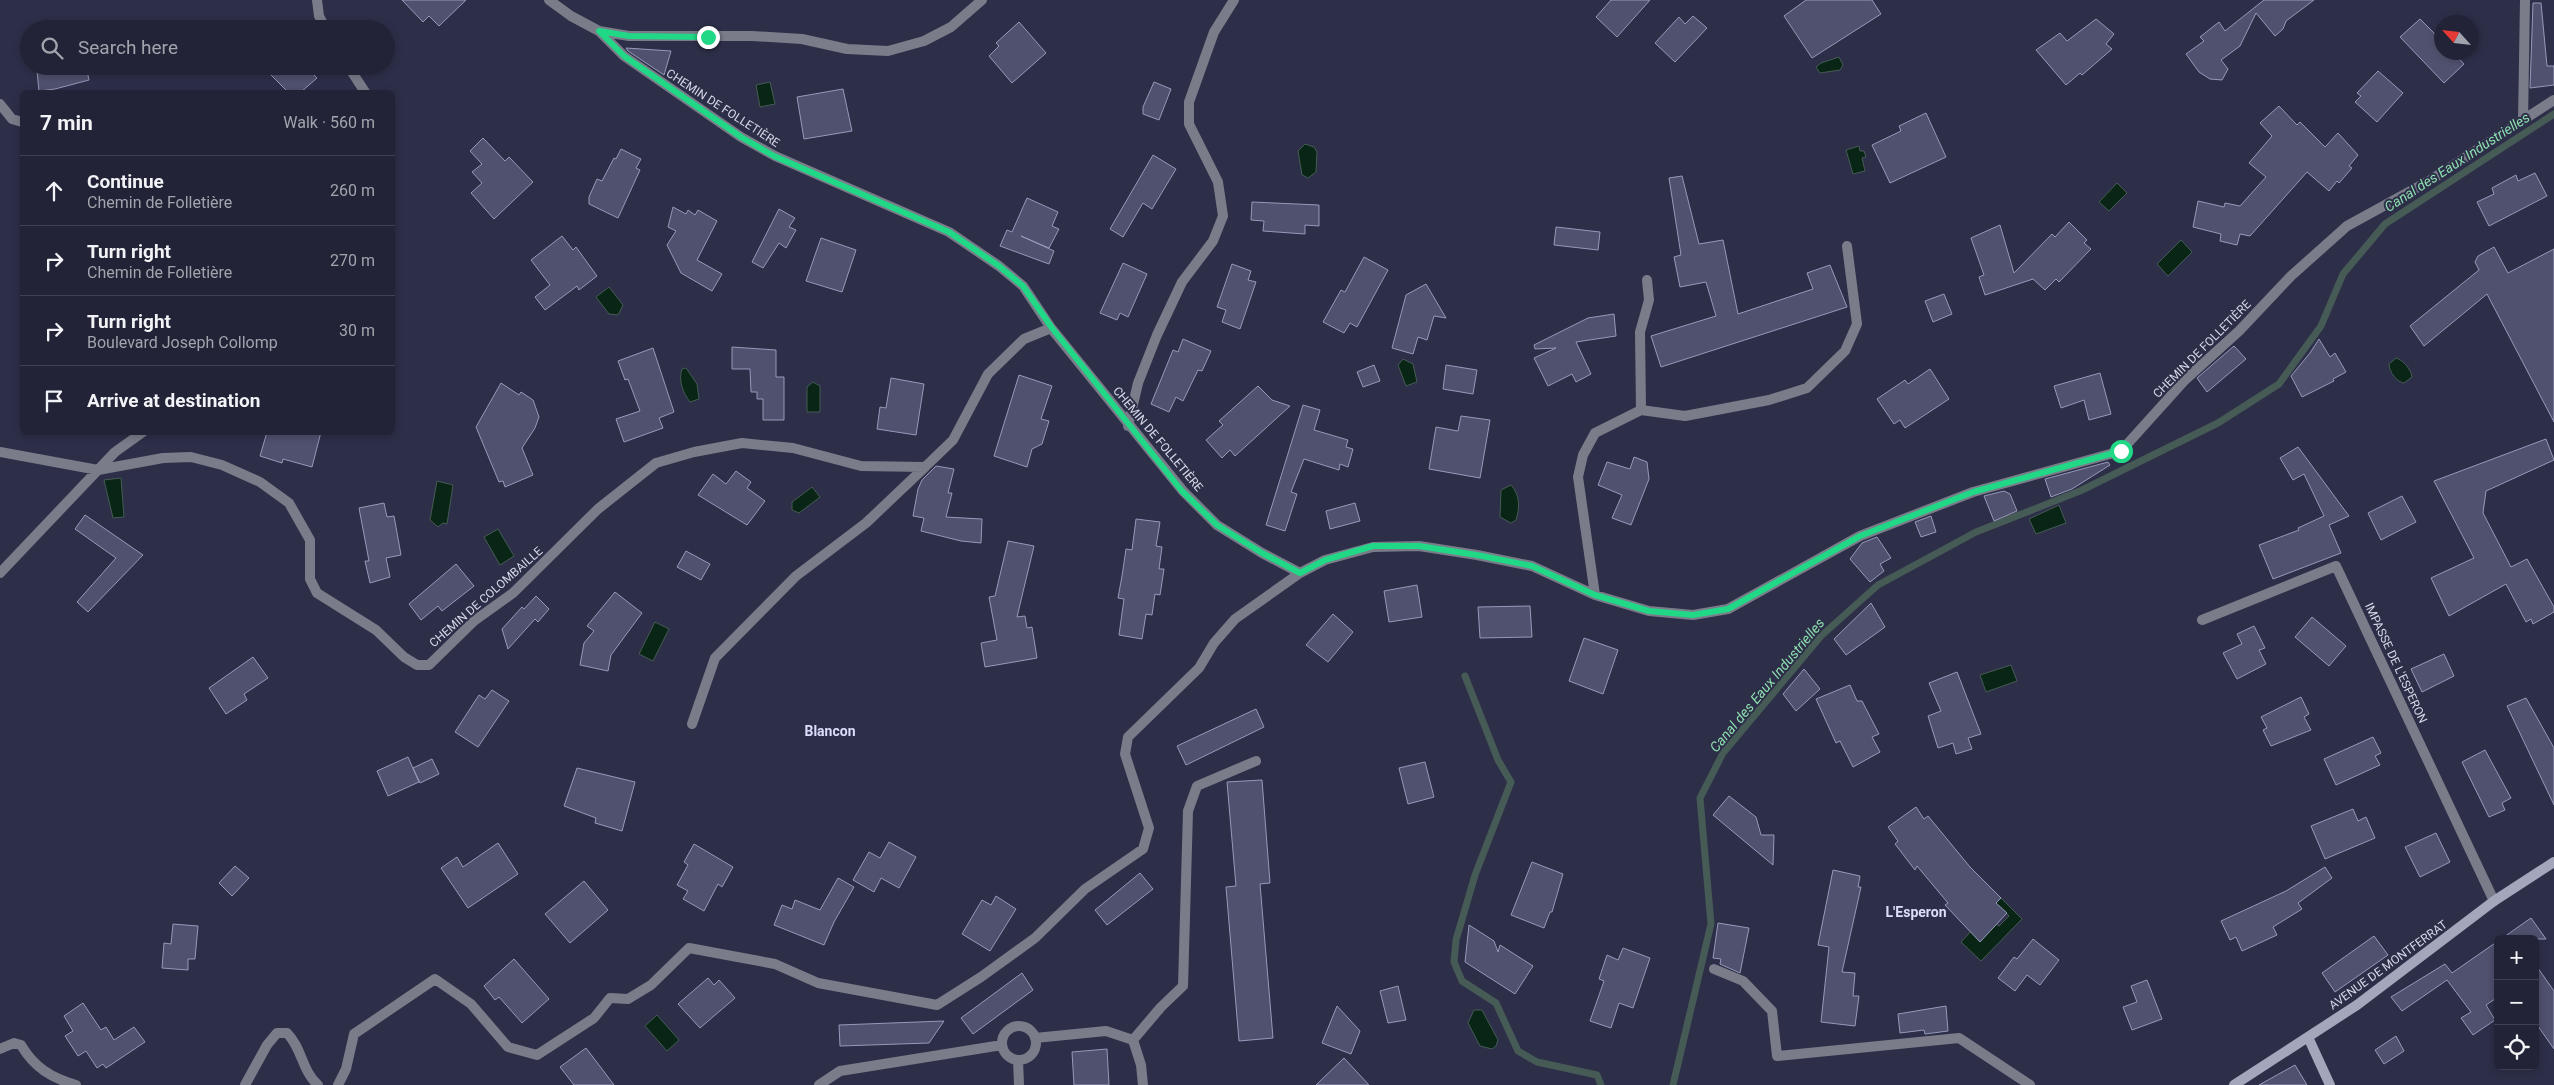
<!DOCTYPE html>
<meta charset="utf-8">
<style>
:root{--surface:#222337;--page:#2e2f42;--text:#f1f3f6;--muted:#a2a4ad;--line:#3f4052}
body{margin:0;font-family:Roboto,sans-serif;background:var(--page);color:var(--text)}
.controls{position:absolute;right:15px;bottom:15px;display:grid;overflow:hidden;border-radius:8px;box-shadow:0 2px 8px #0003}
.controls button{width:45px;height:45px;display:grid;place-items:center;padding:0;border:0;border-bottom:1px solid var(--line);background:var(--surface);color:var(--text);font:25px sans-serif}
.compass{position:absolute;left:2434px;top:15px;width:45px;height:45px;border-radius:50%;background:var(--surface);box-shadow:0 2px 8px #0003;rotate:297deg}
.stop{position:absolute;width:15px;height:15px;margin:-11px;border:4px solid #21d887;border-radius:50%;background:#fff}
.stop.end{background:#21d887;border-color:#fff;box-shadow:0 1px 5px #0008}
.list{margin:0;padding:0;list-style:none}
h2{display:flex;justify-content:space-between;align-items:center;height:65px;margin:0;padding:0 20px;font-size:21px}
h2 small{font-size:16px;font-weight:400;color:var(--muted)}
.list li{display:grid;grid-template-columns:32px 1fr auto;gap:15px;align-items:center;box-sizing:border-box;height:70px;padding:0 20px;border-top:1px solid var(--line)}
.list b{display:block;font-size:19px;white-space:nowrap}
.list p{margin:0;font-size:16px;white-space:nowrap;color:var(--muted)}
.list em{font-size:16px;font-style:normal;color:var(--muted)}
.icon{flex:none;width:28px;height:28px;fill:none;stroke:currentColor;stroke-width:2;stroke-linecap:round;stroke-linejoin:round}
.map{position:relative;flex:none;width:2554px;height:1085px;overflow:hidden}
.search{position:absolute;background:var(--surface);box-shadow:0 2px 8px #0003;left:20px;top:20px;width:375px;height:55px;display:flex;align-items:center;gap:12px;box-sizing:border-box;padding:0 18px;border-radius:28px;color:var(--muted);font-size:19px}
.panel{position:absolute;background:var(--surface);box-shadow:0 2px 8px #0003;left:20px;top:90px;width:375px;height:345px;border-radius:8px}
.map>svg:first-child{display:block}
.water{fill:#082515;stroke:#465b55}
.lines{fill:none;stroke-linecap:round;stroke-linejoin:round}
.stream{stroke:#465b55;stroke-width:7}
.building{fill:#4f516e;stroke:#969aba}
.street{stroke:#7b7c8a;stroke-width:10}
.secondary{stroke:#a4a6bc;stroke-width:10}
.route{stroke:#21d887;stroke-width:6}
.labels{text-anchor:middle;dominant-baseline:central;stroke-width:4;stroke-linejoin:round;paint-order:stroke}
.street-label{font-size:12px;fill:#d6d8e9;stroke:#2d2f49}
.water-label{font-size:14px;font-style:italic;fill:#8ddfae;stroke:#2d2f49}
.neighbourhood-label{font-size:14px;font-weight:bold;fill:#dbdefa;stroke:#2d2f49}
</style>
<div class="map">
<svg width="2554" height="1085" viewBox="0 0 2554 1085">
<rect width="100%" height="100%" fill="#2d2f49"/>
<!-- water -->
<path class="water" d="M232,21L233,29H207V22Z
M1839,57L1843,65L1840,70L1820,73L1816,67L1821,63Z
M770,82L775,104L760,107L756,85Z
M1305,144L1314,147L1317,152L1316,172L1308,178L1302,175L1298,151Z
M1859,146L1860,151H1864L1866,157L1862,158L1865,171L1853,174L1846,150Z
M2117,183L2127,193L2109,211L2099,202Z
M2181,240L2192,252L2168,276L2157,264Z
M609,287L623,305L618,315L609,314L596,297Z
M2396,358C2403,360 2411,369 2412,377L2404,383C2397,382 2389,372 2389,364Z
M1403,359L1413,364L1417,382L1406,386L1398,365Z
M686,368L697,384L699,399L690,402C683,393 678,380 682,369Z
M813,382L820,386V412H807V387Z
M121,478L124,517L113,518L104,480Z
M437,481L453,485L447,524L443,523L438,527L430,520Z
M1511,485C1520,495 1520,507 1516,520L1511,523L1500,517L1501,490Z
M812,487L820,497L799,513L792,510V502Z
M2059,505L2066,523L2036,534L2029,519Z
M498,529L514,556L500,565L484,537Z
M655,622L669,629L653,661L639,654Z
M2011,665L2017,681L1986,692L1980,675Z
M2001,898L2022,919L1981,961L1961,942L1973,929L1996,924L1999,926L2009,916L1996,903Z
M1474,1010H1482L1498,1040L1496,1046L1492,1049L1480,1046L1468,1023Z
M657,1015L679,1040L667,1051L645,1026Z"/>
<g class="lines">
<!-- stream -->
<path class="stream" d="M1465,676L1498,760L1511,782L1475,875L1456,940L1454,962L1462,981L1496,1003L1518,1051L1537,1062L1597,1075L1601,1085
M1673,1085L1711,924L1700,798L1723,753L1821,636L1878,585L1976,532L2080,491L2218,423L2279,384L2321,326L2343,274L2385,224L2554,114"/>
</g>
<!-- building -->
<path class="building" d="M402,0H466L439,26L429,16L423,22Z
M1611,0H1650L1617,37L1596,17Z
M1806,0H1872L1881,14L1812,58L1784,16Z
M2264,0H2314L2286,21L2283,29L2275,36L2256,13L2240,46L2221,60L2228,69L2222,80L2210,79L2199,72L2186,54L2204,41L2200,37L2219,22L2225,31Z
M2533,3H2541L2547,66H2554V85L2530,88Z
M1693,16L1707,28L1675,62L1655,43L1679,17L1685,24Z
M2096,19L2114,34L2106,44L2112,49L2082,75L2080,73L2066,85L2036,50L2060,33L2067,41Z
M2420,19L2442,41V52H2453L2464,64L2444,83L2400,37Z
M1019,22L1046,53L1012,83L989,56L999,46L996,43Z
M626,48L671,51L664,75L628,51Z
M50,66H86L89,80L55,89L39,91L37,71L51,69Z
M262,66H305L317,78L301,92H288Z
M2378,71L2403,93L2377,122L2355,102L2361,96L2357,93Z
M1154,82L1171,89L1159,120L1143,114V107Z
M843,89L852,131L804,139L797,97Z
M2279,106L2297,125L2300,122L2325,147L2338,133L2358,155L2349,166L2352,168L2339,183L2337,181L2329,191L2307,172L2250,236L2240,234L2237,245L2220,241L2221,234L2193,227L2198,201L2224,207L2225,203L2240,206L2266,177L2249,163L2272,136L2260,123Z
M1926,113L1946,157L1890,183L1872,145L1901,131L1899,126Z
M483,138L505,161L509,157L533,182L494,219L471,193L482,183L472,172L482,164L470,151Z
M621,149L641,159L636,168L640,170L618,218L589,204V197L597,179L602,181L614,158L616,159Z
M1153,155L1176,169L1152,209L1143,203L1123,237L1110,229Z
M2535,173L2547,196L2489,226L2477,202L2494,194L2492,188L2516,175L2518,181Z
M1682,176L1699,244L1723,240L1738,314L1813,289L1807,273L1830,265L1847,307L1661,367L1651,336L1716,316L1706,282L1680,287L1674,257L1681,255L1669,178Z
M1027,198L1058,212L1052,226L1059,229L1049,248L1021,236L1054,251L1049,264L1000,246L1007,230L1012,232Z
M1252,202L1319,205V226L1305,225V234L1263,231L1264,221L1251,220Z
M673,207L686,214L688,210L695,215L698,210L717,221L697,260L722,274L712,291L681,273L667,245L676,231L668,227Z
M779,209L795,218L789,227L796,230L786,248L779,243L763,268L752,262Z
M2069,222L2087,240L2084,243L2091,249L2059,282L2056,279L2045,290L2033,279L1985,295L1979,277L1984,275L1971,238L2000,225L2014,273L2052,234L2055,237Z
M1556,227L1600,232L1598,250L1554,245Z
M562,236L573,250L576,247L597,276L579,290L577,286L545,310L535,297L550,285L531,260Z
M821,238L856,250L842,292L806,281Z
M2494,247L2508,273L2554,249V422L2487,294L2424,346L2410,326L2479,270L2475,262L2478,256Z
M1364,257L1388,270L1357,327L1350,323L1344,333L1323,322L1341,290L1345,292Z
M1123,263L1147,274L1128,317L1120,313L1117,320L1100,313Z
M1232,264L1251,271L1248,280L1256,282L1240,329L1222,322L1226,310L1217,307Z
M1426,284L1446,318L1434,316L1427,340L1418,337L1413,354L1392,348L1406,295Z
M1944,294L1952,314L1933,322L1925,301Z
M1614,314L1616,336L1576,342L1591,374L1576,382L1572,374L1548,386L1534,358L1556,348L1535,349L1534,345L1588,318Z
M1183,339L1211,351L1202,371L1198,370L1183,401L1176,397L1169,412L1151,404L1173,350L1178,352Z
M2319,339L2330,357L2335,353L2346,372L2333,379L2334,381L2302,397L2291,376L2310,353Z
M2234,346L2246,359L2207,392L2197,378Z
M732,347L776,350V377H784V420H763V399H757V392H751L750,369H732Z
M653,348L674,412L659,418L663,428L624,442L616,419L640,411L628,379L625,380L618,361Z
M1374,365L1380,381L1363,387L1357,372Z
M1446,365L1477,370L1473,394L1443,389Z
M1930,369L1949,399L1905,428L1900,420L1894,424L1877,399L1905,380L1908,384Z
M2100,373L2111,414L2089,420L2084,400L2061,408L2054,386Z
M1019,375L1052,386L1041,419L1049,421L1042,444L1032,449L1027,467L994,456Z
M891,378L924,384L916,435L877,429L880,407L886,408Z
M501,383L519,395L521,392L533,400L539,417L535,428L522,448L533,475L505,487L503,481L499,482L476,427Z
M1258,386L1272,400L1290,406L1235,456L1230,450L1222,458L1206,440L1223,425L1219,421Z
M1303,405L1320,410L1314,430L1348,440L1346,447L1353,449L1348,467L1340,464L1339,470L1304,459L1291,492L1297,494L1285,531L1266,525Z
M1461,416L1490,420L1480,478L1429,469L1436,427L1458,431Z
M267,432H321L312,467L283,459L282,463L260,456Z
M2546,439L2554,460L2486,491L2483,513L2511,567L2527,559L2554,607V612L2533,624L2531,619L2526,622L2506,584L2449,616L2431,578L2474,558L2434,481Z
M2298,447L2349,516L2329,525L2341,553L2273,579L2259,545L2299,530L2298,528L2324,516L2304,474L2293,480L2280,458Z
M1634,457L1647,462L1649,479L1631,525L1612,518L1622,495L1598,485L1607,462L1630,469Z
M2108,462L2110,465L2072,489L2051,497L2045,479Z
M936,466L954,469L948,493H952L946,517L982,519L981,543L961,541L921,531L924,518L913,516L918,489L922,480Z
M736,471L751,482L747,488L765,501L747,525L698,495L713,474L726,484Z
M2004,491L2010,494L2017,511L1994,521L1984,496Z
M2402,496L2416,522L2381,540L2368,513Z
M384,503L387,517L394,516L401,555L386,558L390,577L370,583L365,561H369L359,508Z
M1355,503L1360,521L1330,529L1326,511Z
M85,515L143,555L88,612L77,602L116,558L75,529Z
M1931,516L1936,532L1921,537L1915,522Z
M1136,519L1160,522L1156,546L1162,547L1159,569H1164L1160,595L1155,594L1152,615L1146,614L1142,639L1119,635L1124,599L1118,598L1122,576L1126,549L1132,550Z
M1877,537L1891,558L1880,564L1884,571L1870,582L1850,559L1862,543Z
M1008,541L1034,546L1017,617L1025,616L1027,628L1032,627L1037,658L985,667L981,643L997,640L989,597L995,596Z
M686,551L710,564L701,580L677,567Z
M456,564L474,586L442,611L438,606L421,620L409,604Z
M1417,585L1422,617L1389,622L1384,591Z
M615,592L642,613L611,655L608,671L580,665L584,643L594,631L587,626Z
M536,596L549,609L538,622L535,619L508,649L502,629L522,607L524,609Z
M1871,603L1885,627L1846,655L1834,639Z
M1530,606L1532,637L1480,638L1478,607Z
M1333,614L1353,632L1328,662L1306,645Z
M2312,617L2346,646L2329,666L2295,637Z
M2254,626L2265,648L2259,650L2266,664L2237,679L2223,653L2242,644L2237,634Z
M1584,638L1618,650L1603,694L1569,681Z
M2444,654L2454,676L2422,692L2411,669Z
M253,657L268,678L244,694L247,700L226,714L209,688Z
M1804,669L1820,689L1796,711L1783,694Z
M1957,672L1981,734L1968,738L1972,749L1956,754L1953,743L1938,748L1928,716L1941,711L1929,683Z
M1850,685L1857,701H1862L1879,734L1872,737L1880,752L1853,767L1840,741L1836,743L1816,699Z
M492,690L509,701L478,747L455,732L479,695L485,699Z
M2301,697L2309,714L2304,717L2311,730L2271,746L2263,730L2267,728L2261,717Z
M2526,698L2554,748V805L2507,706Z
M1256,709L1264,727L1186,765L1177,746Z
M2373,737L2381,753L2375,756L2380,765L2336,785L2324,759Z
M2485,750L2511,798L2502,803L2505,810L2489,817L2462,762Z
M408,757L419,782L388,796L377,771Z
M432,759L439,774L420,783L413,768Z
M1425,762L1434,797L1408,804L1399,768Z
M577,768L635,782L622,831L595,823L596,818L564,806Z
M1262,780L1270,883L1260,884L1273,1038L1239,1041L1226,887L1236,886L1227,782Z
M1729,796L1756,817L1761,835H1774L1773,865L1713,815Z
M1916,807L1924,819L1928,816L1970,867L2001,898L1996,903L2007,913L1980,942L1945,905L1948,903L1917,866L1915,870L1895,844L1898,841L1888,827Z
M2353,809L2358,821L2366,817L2375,838L2325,859L2311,826Z
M2436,833L2450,862L2420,877L2405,847Z
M889,842L916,857L899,888L881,878L874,892L853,880L869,852L880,858Z
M498,843L518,874L468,908L441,868L457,857L463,867Z
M694,844L733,867L722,887L718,884L704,911L683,899L688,891L677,885L688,865L684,862Z
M1532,862L1563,874L1552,912H1550L1544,928L1511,915Z
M235,866L249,878L232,896L219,883Z
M2325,867L2332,878L2298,903L2302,909L2273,927L2277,935L2242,951L2236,937L2230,940L2221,921L2286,891Z
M1833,870L1860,876L1858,887H1861L1842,972L1855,973L1853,996H1859L1855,1026L1821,1022L1829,947L1818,945Z
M1140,873L1153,889L1107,925L1095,910Z
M838,878L854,887L834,922L824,945L774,925L782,905L792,909L795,900L820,910Z
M584,881L608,910L570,943L545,914Z
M996,896L1016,909L990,951L962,934L982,900L991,905Z
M2531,918L2546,939H2501Z
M1718,923L1749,928L1740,973L1720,964L1721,959L1713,958Z
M173,924L198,926L195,959H188V970L162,968L164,943L171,944Z
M1469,925L1494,941L1498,952L1500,945L1533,966L1515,994L1465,962Z
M2374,936L2388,955L2335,992L2322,973Z
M2033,939L2059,960L2040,985L2027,975L2015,991L1998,978L2014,957L2017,959Z
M2498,941V997L2486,1005L2495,1020L2473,1035L2461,1018L2471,1012L2447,980L2402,1011L2391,997L2445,964L2452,973Z
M1623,948L1650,958L1633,1008L1619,1003L1611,1028L1590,1021L1604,981L1599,979L1607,955L1618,960Z
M514,959L549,999L522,1023L499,997L495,1000L484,986Z
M2535,964L2554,991V1049L2535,1022Z
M1022,973L1033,990L973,1034L961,1018Z
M708,978L714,985L719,980L735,998L700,1028L678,1004Z
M2147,980L2162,1019L2132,1030L2123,1007L2137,1002L2131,986Z
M1398,986L1406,1020L1388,1023L1380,991Z
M83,1003L101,1030L106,1027L114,1040L134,1027L145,1042L106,1068L103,1064L97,1068L86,1051L78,1056L65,1036L73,1031L64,1016Z
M1337,1006L1360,1031L1351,1054L1322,1043Z
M1946,1006L1948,1031L1925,1034L1924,1030L1900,1033L1898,1014Z
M944,1021L929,1043L840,1046L839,1025Z
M2396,1036L2404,1051L2384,1064L2375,1050Z
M586,1048L602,1069L614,1085H574L560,1067Z
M1107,1049L1109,1085H1074L1072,1052Z
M1344,1058L1369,1085H1316Z
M2295,1065L2307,1085H2259Z"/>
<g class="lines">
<!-- street -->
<path class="street" d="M317,0L319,16L326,29
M549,0L571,16L599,31L629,36H752L802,39L847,49L888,51L924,41L951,27L982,0
M599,31L624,56L741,137L775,156L949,232L999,266L1023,286L1051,328L1183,491L1217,525L1262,553L1300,573L1325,560L1373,547L1419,546L1477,555L1532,566L1595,595L1649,611L1693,615L1728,609L1860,536L1973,492L2121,451L2185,380L2239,331L2291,276L2347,226L2429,181L2554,100
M348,66L365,92
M0,104L12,119L22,122
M2523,121L2525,0
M1641,410L1685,416L1769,400L1807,388L1845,351L1857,324L1847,246
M1128,426L1138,383L1157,335L1182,282L1213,241L1223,216L1218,182L1189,124V102L1214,32L1234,0
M0,452L98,470L163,458L191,457L222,465L260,482L289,503L310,540V579L317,593L376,630L404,657L417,665H429L474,621L513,593L598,509L656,463L694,452L742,443L793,448L861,466L925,467L953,440L988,374L1024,339L1051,328
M0,573L115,452L143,432
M1595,595L1578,477L1583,455L1595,433L1641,410L1640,332L1649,300L1647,280
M2202,620L2336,566L2494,901
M692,724L715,658L796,576L866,523L925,467
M1714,969L1743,981L1772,1011L1777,1056L1959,1038L2030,1085
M1002 1043a17 17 0 1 1 34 0a17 17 0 1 1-34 0Z
M1035,1038L1106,1031L1133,1040L1141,1065L1143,1085
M1133,1040L1161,1007L1183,986L1188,811L1197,786L1256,761
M0,1049L14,1043L21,1045C34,1067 51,1078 76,1085
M1018,1060L1019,1085
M245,1085L267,1045L277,1033H287C302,1048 302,1071 318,1085
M338,1085L346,1069L354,1034L435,979L471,1004L508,1047L537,1055L594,1018L610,998L628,999L651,985L689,948L775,964L818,983L937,1005L981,977L1035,938L1085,889L1143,849L1149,828L1125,754L1128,737L1199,668L1214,643L1235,619L1300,573
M819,1085L840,1071L1002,1045"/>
<!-- secondary -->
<path class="secondary" d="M2308,1037L2330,1085
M2234,1085L2357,1005L2494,901L2554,862"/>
</g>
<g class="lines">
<!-- route -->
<path class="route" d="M708,37L629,36L599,31L624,56L741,137L774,156L949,232L999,266L1023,286L1052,328L1182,491L1217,525L1262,553L1300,573L1325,560L1373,546H1419L1477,555L1532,566L1595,595L1649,611L1693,615L1728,609L1860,536L1973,492L2121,451"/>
</g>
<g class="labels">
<!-- street labels -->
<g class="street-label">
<text transform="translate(723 108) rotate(33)">CHEMIN DE FOLLETIÈRE</text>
<text transform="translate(2202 349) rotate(-45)">CHEMIN DE FOLLETIÈRE</text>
<text transform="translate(1158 439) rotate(50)">CHEMIN DE FOLLETIÈRE</text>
<text transform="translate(486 597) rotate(-41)">CHEMIN DE COLOMBAILLE</text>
<text transform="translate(2396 663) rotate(65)">IMPASSE DE L'ESPERON</text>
<text transform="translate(2388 965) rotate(-36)">AVENUE DE MONTFERRAT</text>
</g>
<!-- water labels -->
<g class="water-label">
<text transform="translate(2457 162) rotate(-33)">Canal des Eaux Industrielles</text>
<text transform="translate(1767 685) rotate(-50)">Canal des Eaux Industrielles</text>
</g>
<!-- neighbourhood labels -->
<g class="neighbourhood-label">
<text x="830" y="731">Blancon</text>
<text x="1916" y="912">L'Esperon</text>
</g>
</g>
</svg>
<div class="controls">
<button>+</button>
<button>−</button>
<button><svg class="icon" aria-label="locate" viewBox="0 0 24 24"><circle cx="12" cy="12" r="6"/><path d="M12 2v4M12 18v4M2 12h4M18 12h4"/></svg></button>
</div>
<svg class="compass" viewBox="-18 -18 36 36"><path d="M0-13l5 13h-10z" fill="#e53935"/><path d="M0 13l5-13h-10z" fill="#a2a4ad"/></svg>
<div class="stop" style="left:2121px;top:451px"></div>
<div class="stop end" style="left:708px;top:37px"></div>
<div class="search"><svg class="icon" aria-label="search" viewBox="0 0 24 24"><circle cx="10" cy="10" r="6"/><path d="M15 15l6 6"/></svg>Search here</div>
<section class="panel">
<h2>7 min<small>Walk · 560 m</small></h2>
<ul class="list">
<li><svg class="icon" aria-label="ahead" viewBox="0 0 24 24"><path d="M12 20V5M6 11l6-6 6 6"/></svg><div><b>Continue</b><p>Chemin de Folletière</p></div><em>260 m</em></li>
<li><svg class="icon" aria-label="right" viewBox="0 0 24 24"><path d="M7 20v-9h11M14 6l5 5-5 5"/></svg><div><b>Turn right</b><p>Chemin de Folletière</p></div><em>270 m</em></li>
<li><svg class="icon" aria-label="right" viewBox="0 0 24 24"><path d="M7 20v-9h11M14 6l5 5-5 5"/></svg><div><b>Turn right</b><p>Boulevard Joseph Collomp</p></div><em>30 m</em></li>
<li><svg class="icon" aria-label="arrive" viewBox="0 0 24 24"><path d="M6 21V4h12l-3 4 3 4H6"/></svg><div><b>Arrive at destination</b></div></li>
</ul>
</section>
</div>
